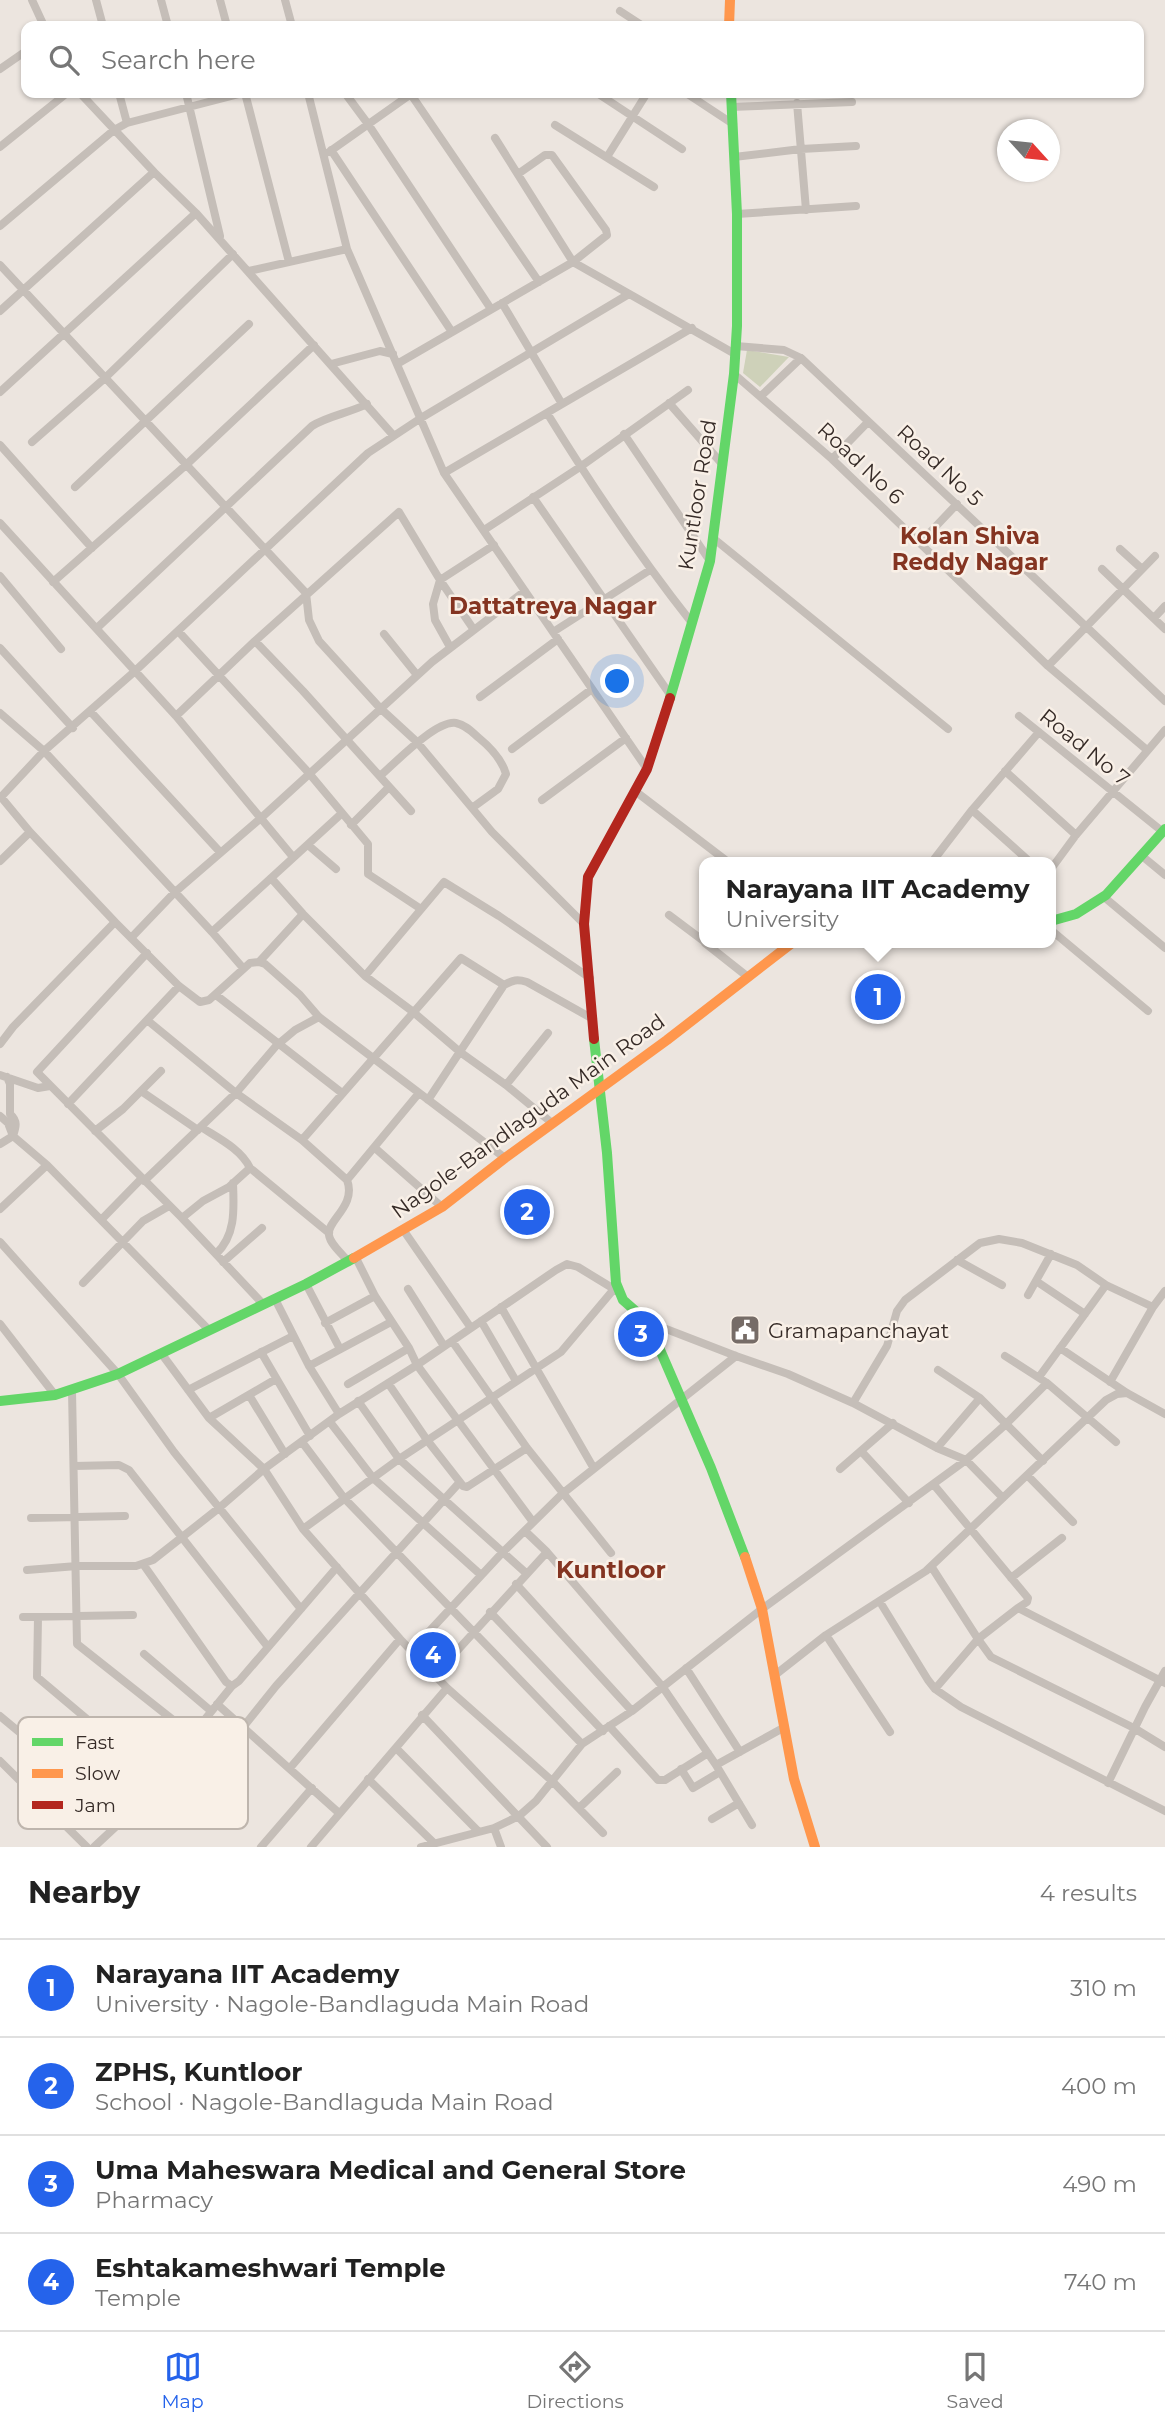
<!DOCTYPE html>
<meta charset="utf-8">
<style>
:root{--surface:#fff;--page:#f2f2f2;--text:#222;--muted:#767676;--line:#e0e0e0;--accent:#2563eb}
body{margin:0;font-family:Montserrat,sans-serif;background:var(--page);color:var(--text)}
.compass{position:absolute;left:997px;top:119px;width:63px;height:63px;border-radius:50%;background:var(--surface);box-shadow:0 2px 5px #0004;rotate:117deg}
.you{position:absolute;left:618px;top:682px;width:24px;height:24px;margin:-18px;border:5px solid #fff;border-radius:50%;background:#1a73e8;box-shadow:0 0 0 10px #1a73e833}
.badge{display:grid;place-items:center;width:46px;height:46px;border-radius:50%;background:var(--accent);color:#fff;font-size:23px;font-weight:700}
.pin{position:absolute;translate:-50% -50%;border:4px solid #fff;box-shadow:0 2px 7px #0006}
.popup{position:absolute;left:699px;top:857px;width:357px;height:91px;box-sizing:border-box;display:grid;place-content:center;border-radius:14px;background:var(--surface);filter:drop-shadow(0 2px 5px #0005);font-size:23px;white-space:nowrap;color:var(--muted)}
.popup b{font-size:26px;color:var(--text)}
.popup::after{content:'';position:absolute;left:50%;top:100%;margin-left:-14px;border:14px solid transparent;border-top-color:var(--surface)}
.list{margin:0;padding:0;list-style:none}
h2{display:flex;justify-content:space-between;align-items:center;height:91px;margin:0;padding:0 28px;font-size:30px}
h2 small{font-size:23px;font-weight:400;color:var(--muted)}
.list li{display:grid;grid-template-columns:46px 1fr auto;gap:21px;align-items:center;box-sizing:border-box;height:98px;padding:0 28px;border-top:2px solid var(--line)}
.list b{display:block;font-size:26px;white-space:nowrap}
.list p{margin:0;font-size:23px;white-space:nowrap;color:var(--muted)}
.list em{font-size:23px;font-style:normal;color:var(--muted)}
.icon{flex:none;width:38px;height:38px;fill:none;stroke:currentColor;stroke-width:2;stroke-linecap:round;stroke-linejoin:round}
.map{position:relative;flex:none;width:1165px;height:1847px;overflow:hidden}
.search{position:absolute;background:var(--surface);box-shadow:0 2px 5px #0004;left:21px;right:21px;top:21px;height:77px;display:flex;align-items:center;gap:18px;box-sizing:border-box;padding:0 24px;border-radius:14px;color:var(--muted);font-size:26px}
.sheet{height:483px;background:var(--surface)}
nav{display:flex;justify-content:space-around;align-items:center;box-sizing:border-box;height:98px;border-top:2px solid var(--line);background:var(--surface);font-size:19px;color:var(--muted)}
nav a{display:grid;justify-items:center;gap:4px}
nav .on{color:var(--accent)}
.map>svg:first-child{display:block}
.green{fill:#ced1b9}
.lines{fill:none;stroke-linecap:round;stroke-linejoin:round}
.street{stroke:#c5beb8;stroke-width:8}
.fast{stroke:#63d668;stroke-width:10}
.slow{stroke:#ff974d;stroke-width:10}
.jam{stroke:#b3261e;stroke-width:10}
.labels{text-anchor:middle;dominant-baseline:central;stroke-width:5;stroke-linejoin:round;paint-order:stroke}
.street-label{font-size:21px;fill:#362b27;stroke:#f9f0e7}
.poi-label{font-size:21px;fill:#362b27;stroke:#f9f0e7;text-anchor:start}
.neighbourhood-label{font-size:23px;font-weight:bold;fill:#843421;stroke:#f9f0e7}
.quarter-label{font-size:24px;font-weight:bold;fill:#843421;stroke:#f9f0e7}
.key{fill:#f9f0e7;stroke:#beb5ad;stroke-width:2}
.key-label{font-size:19px;fill:#362b27}
</style>
<div class="map">
<svg width="1165" height="1847" viewBox="0 0 1165 1847">
<rect width="100%" height="100%" fill="#ece5df"/>
<!-- green -->
<path class="green" d="M747,350L789,357L760,387L743,373Z"/>
<g class="lines">
<!-- street -->
<path class="street" d="M32,0L44,26
M96,0L103,26
M161,0L168,26
M220,0L227,26
M285,0L292,26
M620,11L643,26
M364,26H365
M0,69L26,51
M80,93L154,172L196,213L393,435
M119,93L127,123
M186,93L220,236
M245,93L289,262
M308,93L347,249L444,473L647,769
M345,93L368,124L491,309
M410,93L539,282
M597,93L682,149
M686,93L733,124
M797,103L806,210
M731,107L852,102
M555,125L654,187
M495,138L573,262L735,354
M0,147L67,93
M331,150L452,332
M329,152L411,94
M607,157L647,93
M734,157L801,149L856,146
M737,214L856,206
M0,226L114,130L127,123L243,93
M0,265L306,593L309,620L319,641L380,708L417,742L492,832L584,924
M249,271L347,249
M502,303L562,404
M0,311L154,172
M736,346L784,350L801,358L1165,701
M331,364L380,351L393,354
M397,364L573,262L607,235L606,230L552,155H545L518,174
M734,374L832,459L1048,666L1147,750
M0,392L196,213
M761,396L801,358
M669,403L723,465
M547,413C592,486 639,556 692,623
M624,434L710,561
M32,442L105,378L233,254
M0,445L92,548
M832,459L868,422
M444,473L692,328
M75,487L249,324
M533,497L671,696
M0,523L176,716L293,857
M484,530L580,467L688,390
M713,538L948,729
M920,543L957,504
M1120,549L1142,569
M1102,569L1165,629
M0,576L61,649
M53,582L186,465L314,345
M1154,618L1165,606
M97,628L312,426C328,416 349,413 367,404
M178,631L308,772L368,844V874L421,909
M553,632L650,570
M384,634L417,675
M450,647L435,620L433,604L440,580L494,545
M0,648L73,728
M1048,666L1155,556
M480,697L558,639
M90,711L220,852
M0,713L44,751L212,932L243,968
M176,716L255,641
M1019,716L1163,832
M512,749L592,689
M1005,771L1076,835
M380,776C395,763 436,720 456,723C466,725 472,732 479,738C490,747 502,760 506,774L498,789L472,808
M635,791L728,862
M542,800L626,738
M972,810L1030,862
M411,811L303,691L255,641L399,512L440,580L474,630
M351,825L389,787
M30,832L1,797L44,751L134,672L368,453L421,418L629,294
M308,845L336,869
M1142,856L1165,875
M0,861L30,832L115,922
M932,862L972,810L1039,732
M1051,869L1076,835L1165,730
M271,878L303,914L365,976L412,1011L460,1052L506,1085L552,1123
M1104,897L1165,948
M669,915L705,942
M1051,930L1148,1011
M212,932L341,814
M131,938L174,893L261,818L432,662L525,591
M705,943L748,977
M147,953L37,1072L182,1218L263,1304
M259,962L303,914
M365,976L444,882L499,916L590,978
M216,995L342,1093
M147,1020L236,1093L302,1140L347,1180C357,1206 326,1221 329,1235C330,1244 343,1255 349,1262
M0,1044L13,1027L115,922L179,986L200,1002L209,1000L250,963L259,962L265,964L300,995L319,1017L505,1158
M0,1075L38,1088L50,1086
M506,1085L548,1033
M141,1091L198,1130
M428,1100L504,985C513,980 517,979 527,982L593,1019
M68,1104L179,986
M0,1116L8,1123L13,1136L47,1165L209,1330
M201,1127C218,1138 241,1149 250,1168
M95,1131L123,1109L161,1071
M302,1140L461,958L504,985
M0,1144L13,1136C16,1127 18,1121 10,1114V1084L7,1077
M375,1148L442,1207
M347,1180L419,1093
M144,1181L236,1093L276,1046L295,1030L319,1017
M0,1209L47,1165
M182,1218L203,1201L229,1187L250,1168L329,1233
M102,1219L142,1178
M404,1231L471,1328
M0,1242L118,1374L174,1452L301,1609
M216,1254C236,1235 234,1209 233,1183
M356,1258L375,1296L409,1348L417,1365L533,1522
M957,1260L1002,1285
M223,1262L262,1228
M1036,1281L1085,1314
M83,1283L143,1221L169,1206
M306,1284L340,1349
M408,1289L444,1346
M1028,1295L1051,1254
M275,1299L309,1366L339,1414
M501,1307L593,1467
M481,1321L516,1381
M648,1322L736,1356L788,1374L853,1403L937,1448L966,1460L1003,1498
M325,1323L375,1296
M0,1324L55,1395
M452,1341L527,1448L611,1553
M1060,1348L1127,1393L1165,1414
M261,1352L310,1436
M161,1353L209,1418L264,1469L303,1529L400,1639L447,1688L551,1780L603,1833
M1005,1356L1047,1383L1116,1442
M309,1366L391,1322
M938,1370L980,1398L1043,1461
M1039,1377L1106,1285
M1110,1382L1153,1307L1165,1291
M388,1383L427,1440L463,1486L467,1487L527,1448
M348,1384L409,1348
M188,1390L293,1336
M72,1391L77,1644L192,1735
M249,1395L285,1454
M358,1401L399,1459L526,1573
M853,1403L887,1346L897,1311L905,1300L980,1243L999,1239L1022,1243L1077,1265L1106,1285L1153,1307
M209,1418L276,1379
M330,1422L373,1478L481,1575
M302,1442L344,1498L582,1744
M937,1448L980,1398
M861,1451L909,1503
M74,1466L119,1465L129,1470L268,1647
M840,1469L893,1423
M1028,1476L1073,1522
M934,1485L1028,1598L1027,1602L1018,1608L1165,1683
M31,1518L125,1516
M303,1529L399,1459L561,1352L614,1289
M525,1531L547,1552L662,1686L716,1765L752,1825
M143,1564L226,1682L232,1686L239,1681L337,1567
M931,1566L978,1639L935,1689
M27,1570L77,1566H136L153,1560L219,1508L264,1469L339,1414L417,1365L556,1270L567,1264L578,1267L619,1292
M1011,1578L1062,1538
M516,1584L632,1711
M880,1602L928,1680L935,1689L961,1707L1165,1811
M1018,1608L978,1639L991,1657L1134,1728L1165,1747
M490,1612L603,1731
M23,1617L133,1615
M38,1617L37,1677L157,1778
M826,1635L890,1732
M411,1651L502,1553L562,1494L736,1356
M144,1654L211,1711
M686,1668L740,1752
M435,1675L547,1552
M775,1675L826,1635L926,1571L1106,1400L1117,1394L1127,1393
M217,1704L339,1813
M422,1715L547,1847
M0,1716L124,1819
M244,1726L276,1686L459,1483
M609,1726L658,1780H665L708,1753
M396,1748L478,1831
M0,1761L87,1847
M716,1765L783,1728
M290,1768L400,1639
M681,1769L693,1788L720,1772
M368,1779L433,1842
M1108,1783L1145,1707L1165,1671
M579,1808L617,1772
M712,1819L739,1803
M494,1828L501,1847
M94,1847L124,1819L232,1686
M261,1847L312,1788
M311,1847L447,1688
M421,1847L494,1828L519,1816L536,1801L582,1744L632,1711L762,1609L966,1460L1005,1425L1047,1383"/>
<!-- fast -->
<path class="fast" d="M670,698L710,561L734,374L737,326V214L731,93
M1051,921L1076,914L1106,895L1165,829
M594,1039L607,1153L616,1283L623,1300L648,1322L711,1468L745,1557
M0,1401L55,1395L118,1374L306,1284L354,1258"/>
<!-- slow -->
<path class="slow" d="M729,26L730,0
M354,1258L442,1207L505,1158L667,1040L792,943
M745,1557L762,1609L794,1779L815,1847"/>
<!-- jam -->
<path class="jam" d="M594,1039L584,924L588,877L647,769L670,698"/>
</g>
<!-- icons -->
<defs>
<g id="civic-square" transform="scale(1.575)"><rect x="-9" y="-9" width="18" height="18" rx="4" fill="#766c67" stroke="#f9f0e7"/><path d="M-.6-6.5H3V-4.5H.6V-3L4-1V1h2V6H-6V1h2V-1L-.6-3ZM-1.2 2.5V6h2.4V2.5Z" fill="#fff"/></g>
</defs>
<g fill-rule="evenodd">
<use href="#civic-square" x="745" y="1330"/>
</g>
<g class="labels">
<!-- street labels -->
<g class="street-label">
<text transform="translate(861 463) rotate(43)">Road No 6</text>
<text transform="translate(940 465) rotate(43)">Road No 5</text>
<text transform="translate(697 495) rotate(-81)">Kuntloor Road</text>
<text transform="translate(1085 747) rotate(39)">Road No 7</text>
<text transform="translate(528 1116) rotate(-36)">Nagole-Bandlaguda Main Road</text>
</g>
<!-- poi labels -->
<g class="poi-label">
<text x="768" y="1330">Gramapanchayat</text>
</g>
<!-- neighbourhood labels -->
<g class="neighbourhood-label">
<text x="970" y="536">Kolan Shiva<tspan x="970" dy="26">Reddy Nagar</tspan></text>
<text x="553" y="606">Dattatreya Nagar</text>
</g>
<!-- quarter labels -->
<g class="quarter-label">
<text x="611" y="1569">Kuntloor</text>
</g>
</g>
<!-- legend -->
<rect x="18" y="1717" width="230" height="112" rx="10" class="key"/>
<rect x="32" y="1738" width="31" height="8" fill="#63d668"/>
<rect x="32" y="1769" width="31" height="9" fill="#ff974d"/>
<rect x="32" y="1801" width="31" height="8" fill="#b3261e"/>
<g class="key-label">
<text x="75" y="1749">Fast</text>
<text x="75" y="1780">Slow</text>
<text x="75" y="1812">Jam</text>
</g>
</svg>
<svg class="compass" viewBox="-18 -18 36 36"><path d="M0-13l5 13h-10z" fill="#e53935"/><path d="M0 13l5-13h-10z" fill="#767676"/></svg>
<div class="you"></div>
<div class="pin badge" style="left:878px;top:997px">1</div>
<div class="popup"><b>Narayana IIT Academy</b>University</div>
<div class="pin badge" style="left:527px;top:1212px">2</div>
<div class="pin badge" style="left:641px;top:1334px">3</div>
<div class="pin badge" style="left:433px;top:1655px">4</div>
<div class="search"><svg class="icon" aria-label="search" viewBox="0 0 24 24"><circle cx="10" cy="10" r="6"/><path d="M15 15l6 6"/></svg>Search here</div>
</div>
<section class="sheet">
<h2>Nearby<small>4 results</small></h2>
<ul class="list">
<li><span class="badge">1</span><div><b>Narayana IIT Academy</b><p>University · Nagole-Bandlaguda Main Road</p></div><em>310 m</em></li>
<li><span class="badge">2</span><div><b>ZPHS, Kuntloor</b><p>School · Nagole-Bandlaguda Main Road</p></div><em>400 m</em></li>
<li><span class="badge">3</span><div><b>Uma Maheswara Medical and General Store</b><p>Pharmacy</p></div><em>490 m</em></li>
<li><span class="badge">4</span><div><b>Eshtakameshwari Temple</b><p>Temple</p></div><em>740 m</em></li>
</ul>
</section>
<nav>
<a class="on"><svg class="icon" aria-label="map" viewBox="0 0 24 24"><path d="M3 6l6-2 6 2 6-2v14l-6 2-6-2-6 2zM9 4v14M15 6v14"/></svg>Map</a>
<a><svg class="icon" aria-label="directions" viewBox="0 0 24 24"><path d="M12 3l9 9-9 9-9-9zM9 14v-3h6M13 9l2 2-2 2"/></svg>Directions</a>
<a><svg class="icon" aria-label="saved" viewBox="0 0 24 24"><path d="M7 4h10v16l-5-4-5 4z"/></svg>Saved</a>
</nav>
